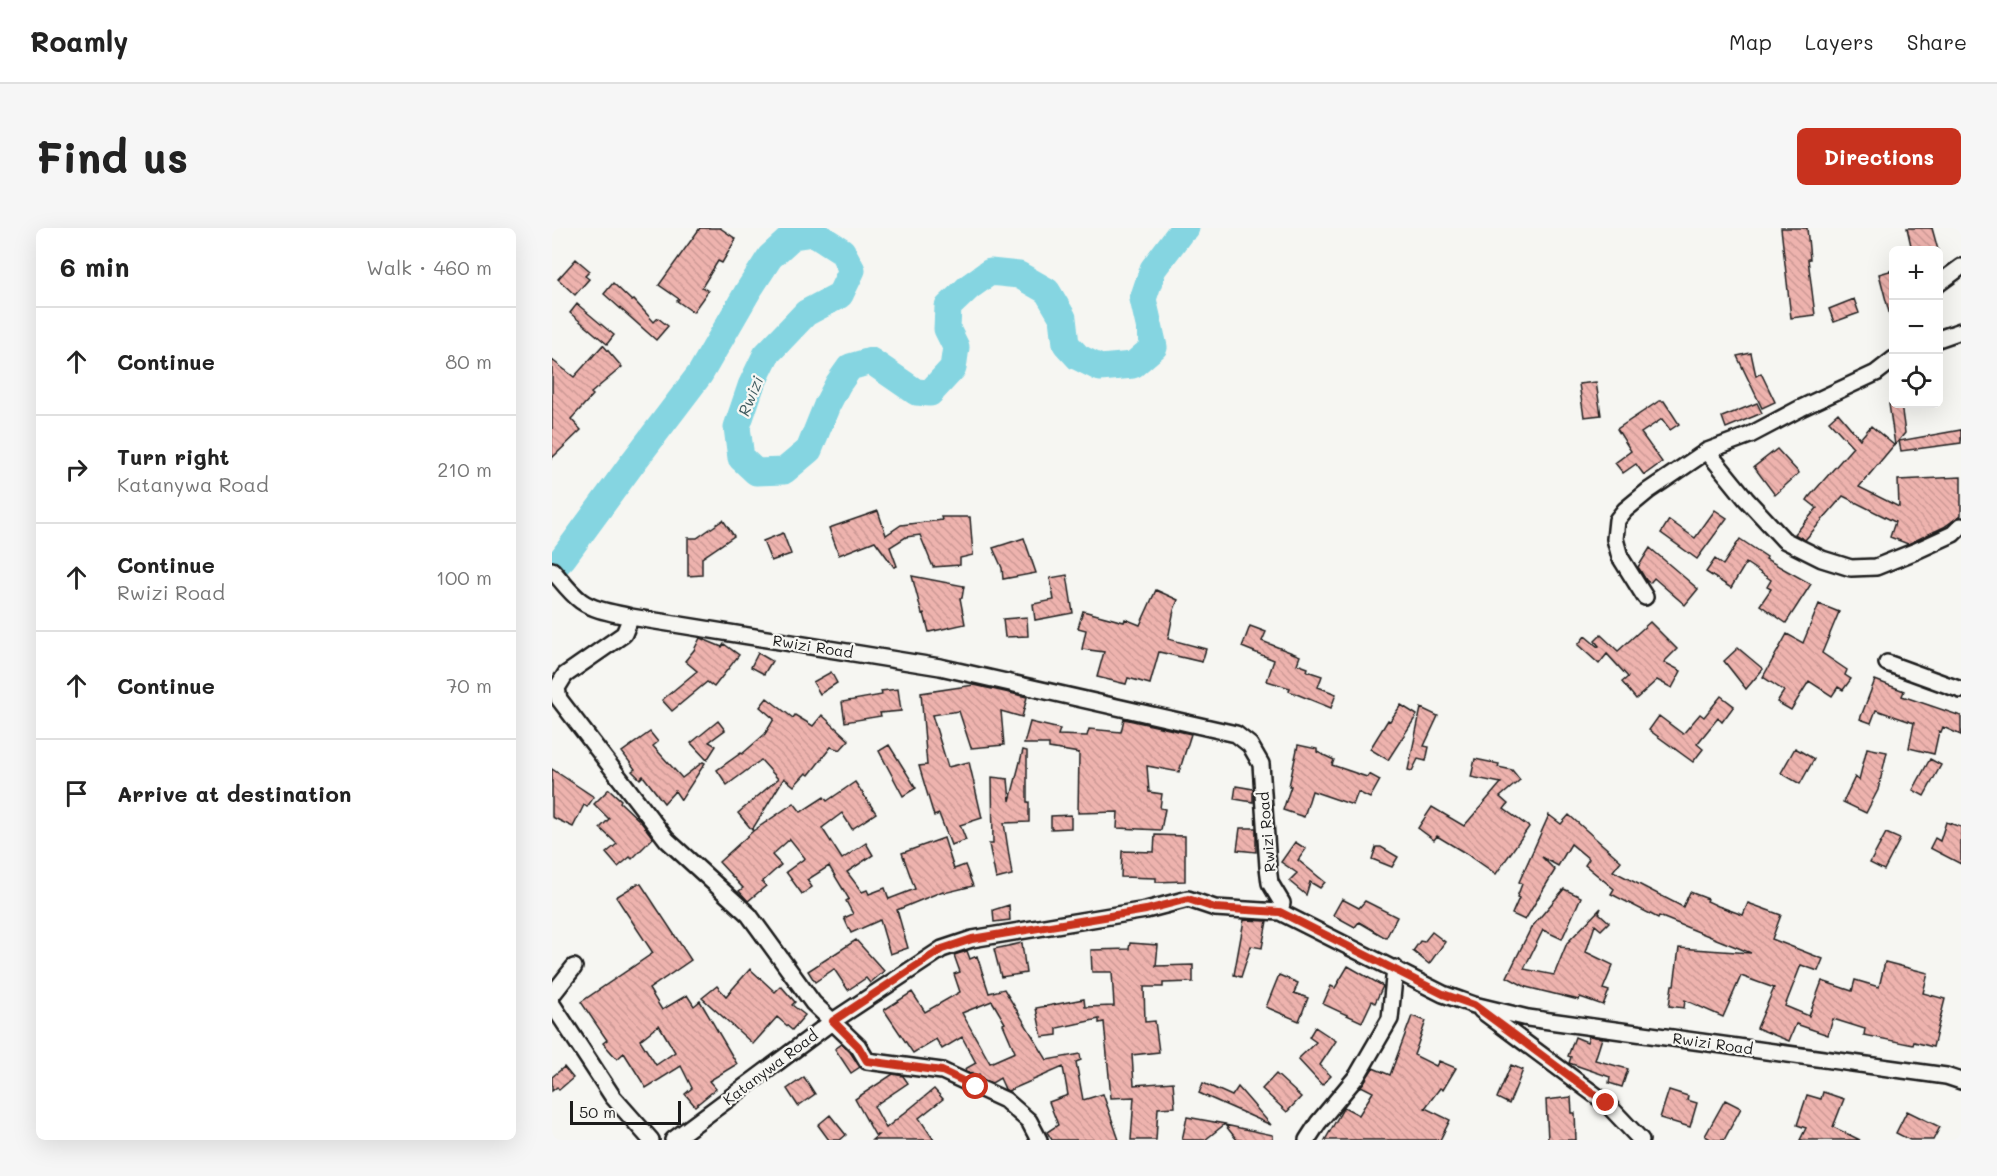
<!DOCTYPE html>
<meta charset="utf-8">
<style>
:root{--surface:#fff;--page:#f6f6f6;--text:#222;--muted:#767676;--line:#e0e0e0;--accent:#c8321e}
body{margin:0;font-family:Mali,sans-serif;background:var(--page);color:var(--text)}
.controls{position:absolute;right:18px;top:18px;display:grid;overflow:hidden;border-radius:9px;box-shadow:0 6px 24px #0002}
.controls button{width:54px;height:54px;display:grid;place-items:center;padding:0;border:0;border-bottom:2px solid var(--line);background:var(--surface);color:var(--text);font:30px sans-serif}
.scale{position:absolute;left:18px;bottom:15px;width:111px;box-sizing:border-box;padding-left:6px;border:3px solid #1c1c1c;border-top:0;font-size:16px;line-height:21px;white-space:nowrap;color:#1c1c1c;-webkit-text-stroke:4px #f6f6f2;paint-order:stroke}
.stop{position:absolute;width:18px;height:18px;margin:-14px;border:4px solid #c8321e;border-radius:50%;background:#fff}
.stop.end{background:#c8321e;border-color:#fff;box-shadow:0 2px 6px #0008}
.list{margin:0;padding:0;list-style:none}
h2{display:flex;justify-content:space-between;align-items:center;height:78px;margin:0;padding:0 24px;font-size:26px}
h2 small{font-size:20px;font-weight:400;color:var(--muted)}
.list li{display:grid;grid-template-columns:39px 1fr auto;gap:18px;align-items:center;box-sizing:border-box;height:108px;padding:0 24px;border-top:2px solid var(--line)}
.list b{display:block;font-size:22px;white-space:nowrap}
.list p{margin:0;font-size:20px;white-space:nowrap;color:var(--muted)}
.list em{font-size:20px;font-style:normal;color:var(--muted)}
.icon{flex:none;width:33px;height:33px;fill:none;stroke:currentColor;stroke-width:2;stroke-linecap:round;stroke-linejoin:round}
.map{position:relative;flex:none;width:1409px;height:912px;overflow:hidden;border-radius:9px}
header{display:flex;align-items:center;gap:36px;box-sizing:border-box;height:84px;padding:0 30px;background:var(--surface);border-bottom:2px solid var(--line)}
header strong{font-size:28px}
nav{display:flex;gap:33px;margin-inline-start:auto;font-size:21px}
.intro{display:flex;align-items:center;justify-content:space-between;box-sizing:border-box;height:144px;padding:0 36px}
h1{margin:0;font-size:42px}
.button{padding:15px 27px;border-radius:9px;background:var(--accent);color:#fff;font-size:21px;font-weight:700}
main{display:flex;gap:36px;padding:0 36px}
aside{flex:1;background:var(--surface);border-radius:9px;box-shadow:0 6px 24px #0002}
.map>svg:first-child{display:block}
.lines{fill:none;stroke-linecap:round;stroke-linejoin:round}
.river{stroke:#85d5e1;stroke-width:27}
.building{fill:url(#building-back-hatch);stroke:#1c1c1c;stroke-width:1.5;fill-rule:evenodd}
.street-casing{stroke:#1c1c1c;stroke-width:20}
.street{stroke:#f6f6f2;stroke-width:15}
.route{stroke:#c8321e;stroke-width:8}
.labels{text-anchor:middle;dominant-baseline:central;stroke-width:4.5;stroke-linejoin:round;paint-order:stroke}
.street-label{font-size:15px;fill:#1c1c1c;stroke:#f6f6f2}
.water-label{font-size:16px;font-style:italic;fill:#415d61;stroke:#f6f6f2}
</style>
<header>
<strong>Roamly</strong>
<nav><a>Map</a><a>Layers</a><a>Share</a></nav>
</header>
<div class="intro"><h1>Find us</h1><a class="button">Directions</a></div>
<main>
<aside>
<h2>6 min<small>Walk · 460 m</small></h2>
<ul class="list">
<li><svg class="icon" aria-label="ahead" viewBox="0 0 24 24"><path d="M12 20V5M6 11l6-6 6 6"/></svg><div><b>Continue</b></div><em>80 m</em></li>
<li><svg class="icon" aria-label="right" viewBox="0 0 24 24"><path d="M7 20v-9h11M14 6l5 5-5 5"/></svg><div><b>Turn right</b><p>Katanywa Road</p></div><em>210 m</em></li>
<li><svg class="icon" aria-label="ahead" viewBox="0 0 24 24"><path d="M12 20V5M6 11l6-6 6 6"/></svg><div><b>Continue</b><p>Rwizi Road</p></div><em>100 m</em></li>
<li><svg class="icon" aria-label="ahead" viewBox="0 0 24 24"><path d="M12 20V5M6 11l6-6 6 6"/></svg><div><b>Continue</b></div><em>70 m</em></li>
<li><svg class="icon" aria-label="arrive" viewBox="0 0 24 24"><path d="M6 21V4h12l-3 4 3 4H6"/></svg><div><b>Arrive at destination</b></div></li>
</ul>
</aside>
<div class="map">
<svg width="1409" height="912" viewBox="0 0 1409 912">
<defs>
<pattern id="building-back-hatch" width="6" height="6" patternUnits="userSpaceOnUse" patternTransform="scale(1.5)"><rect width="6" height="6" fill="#eeb3ae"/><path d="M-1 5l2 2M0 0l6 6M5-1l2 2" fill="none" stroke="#cc9995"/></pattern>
</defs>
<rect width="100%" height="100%" fill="#f6f6f2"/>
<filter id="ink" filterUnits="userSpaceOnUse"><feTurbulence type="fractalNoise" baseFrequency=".0167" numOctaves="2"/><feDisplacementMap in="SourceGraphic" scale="12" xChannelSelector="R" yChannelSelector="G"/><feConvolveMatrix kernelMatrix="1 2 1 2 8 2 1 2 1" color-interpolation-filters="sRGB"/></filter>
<g filter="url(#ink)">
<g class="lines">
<!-- river -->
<path class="river" d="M0,341L11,330L79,237L148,146L196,63L218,29L241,8L262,5L290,23L300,42L288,67L254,85L214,127L199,158L185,199L189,230L204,244L232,243L257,222L275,177L286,156L298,139L319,133L364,164L378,165L401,140L404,119L395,101L396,79L417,59L438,44L467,47L495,63L511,90L514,116L526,129L548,140L581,137L602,119L591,71L601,41L631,1L634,0"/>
</g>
<!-- building -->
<path class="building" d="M148,0H168L184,11L170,35L166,33L150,59L156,63L141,84L125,73L127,71L107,57Z
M1229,0H1255L1258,31H1256L1263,87L1239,90Z
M1355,0H1380L1386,22H1360Z
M24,31L38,43L33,48L37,51L23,67L6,51Z
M1341,42V87L1338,88L1327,46Z
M61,55L80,73L82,72L102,94L106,90L116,98L104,112L52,66Z
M1302,71L1307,85L1282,94L1277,81Z
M25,76L62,107L55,116L18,85Z
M51,117L70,139L39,165L41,167L19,191L29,202L0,230V132L22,149Z
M1199,125L1204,148L1209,145L1223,174L1210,180L1185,128Z
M1044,154L1049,187L1032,189L1027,156Z
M1107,173H1112L1127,196L1118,202L1110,191L1089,205L1110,234L1092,247L1084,236L1071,245L1063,235L1079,223L1065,201Z
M1205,175L1210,185L1174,200L1170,189Z
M1337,176H1349L1353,205L1343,217Z
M1286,185L1308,211L1319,198L1342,217L1307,259L1347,279L1346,252L1409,249V287L1392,299L1356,316L1338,309L1343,294L1291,268L1253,312L1244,307L1243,306L1265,280L1255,272L1257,269L1301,219L1277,193Z
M1409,202V215L1349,223L1347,213Z
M1225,221L1247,245L1223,267L1202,239Z
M1163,282L1175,290L1145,331L1109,305L1117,292L1143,310Z
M326,283L334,307L349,297L390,292L389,289H418L421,327L408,330V337L381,339L368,307L354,309L338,319L345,338L342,339L323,313L287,327L277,300Z
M171,292L182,308L150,330V347L136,348V310H145Z
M231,305L239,326L219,333L211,313Z
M472,310L484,345L451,351L450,340L441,320Z
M1188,311L1215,329L1214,331L1259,356L1234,395L1208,377L1219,361L1215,359L1219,352L1194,335L1179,360L1154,344L1163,331L1171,337Z
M1098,320L1146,361L1133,377L1102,350L1098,355L1094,352L1086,339Z
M515,347L521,385L483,392L481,376L502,372L498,350Z
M360,348L412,358L410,370H408L413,396L377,404L372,385L370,386Z
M604,362L626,372L622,382L616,411L654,421L650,434L607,424L598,456L576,450L574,456L545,449L552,424L530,421L534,402L526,400L531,383L572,394L573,391L588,397Z
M1267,376L1287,384L1270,425L1295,442L1293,447L1299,451L1291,462L1286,459L1280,468L1257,453L1239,482L1225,474L1232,463L1211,449L1235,406L1251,415Z
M475,389L476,408L453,409L451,391Z
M1098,394L1125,421L1112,434L1129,443L1120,460L1105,452L1084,471L1070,454L1076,449L1055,426L1047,436L1026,417L1033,408L1046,419L1047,418L1043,413L1049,407L1066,423Z
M698,398L714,404L710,413L748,428L745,436L756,440L755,443L770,448L766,459L784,466L779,480L737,463L738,460L715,453L722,432L690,419Z
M148,410L170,419L172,416L187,427L162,459L155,454L120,483L110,472L145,443L133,433L142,422Z
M1186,420L1211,441L1194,461L1172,433Z
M206,425L220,433L212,446L199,439Z
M279,444L285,455L268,466L261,454Z
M1323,452L1352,463L1350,468L1409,488V507L1391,499L1389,504L1387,503L1382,526L1357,520L1362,495L1324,482L1319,495L1308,491Z
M422,457L475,469L470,489L449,483L452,517L419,520L407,483L380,487L396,539L417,534L430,590L408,597L414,612L399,617L387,586L382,588L367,538L375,537L369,465Z
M346,461L349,483L328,485L329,488L293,494L290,474L330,467L329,463Z
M1169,468L1182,478L1170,494L1166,490L1145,516L1151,521L1141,534L1097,502L1107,488L1131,506L1148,486L1152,489Z
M215,470L241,490L243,487L261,498L270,487L297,512L288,522L279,519L257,547L254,545L242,558L232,550L200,602L186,585L226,551L209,532L175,557L165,542L189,525L190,526L213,506L222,491L208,479Z
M849,477L865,487L836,532L818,521L836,492L838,493Z
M869,480L886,488L872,518L877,519L874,533L866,531L860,543L856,542Z
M572,491L639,506L627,544L595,538L597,564L610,566L608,580L613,581L609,602L565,600L566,584L526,585L527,525L497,520V516H472L478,494L508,501L506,507L535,508L537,501L569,504Z
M166,493L173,502L157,514L164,518L155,532L139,515Z
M98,504L106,514L101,518L130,550L151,534L153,535L129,572L123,563L112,575L91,548L88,551L80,543L83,541L70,524Z
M337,517L364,560L351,568L327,523Z
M746,517L765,521V524L782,532L780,537L815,549L817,546L828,552L818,570L806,564L801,577L760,563L752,589L731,582L739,558H737Z
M1243,520L1262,531L1248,556L1229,545Z
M1315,520L1335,524L1326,562L1314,585L1291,574L1303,549L1307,552Z
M471,522L475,523V574H477V594L452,595L460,647L444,651L437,616H441L440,549L456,551L458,573Z
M923,531L947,536L946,539L960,542L968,552L948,569L956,576L952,581L977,599L944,646L918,628L885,608L882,612L866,600L880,579L912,598L949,555L919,549Z
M1378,531L1389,537L1372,568L1361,562Z
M0,541L42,569L35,579L32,577L21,599L0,589Z
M303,554L324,585L300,601L290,585L270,600L290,631L314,615L321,627L295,644L310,664L315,662L317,666L333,660L337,671L363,661L350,625L392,610L402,641L413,637L421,658L392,665L391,663L345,682L356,720L338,726L328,692L299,705L292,690L301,686L294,673L297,671L277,638L255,652L260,659L250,666L234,644L253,630L238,611L220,627L229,637L210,654L214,658L196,673L187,663L191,660L167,634L201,603L242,575L249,584L272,569L275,573Z
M684,558L701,561V574L682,571Z
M57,561L69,572L68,574L89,594L101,610L80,631L78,629L66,639L54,625L65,616L48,600L57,591L42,576Z
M519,587V600L499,601V588Z
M997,587L1009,596L1017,587L1069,633L1061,643L1131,679L1138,664L1156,671L1155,673L1166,678L1191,687L1196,675L1229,687L1220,711L1271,731L1266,743L1249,737L1233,778L1257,788L1270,753L1300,763L1303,752L1327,759L1333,734L1376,745L1371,765L1393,771L1381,819L1362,814L1361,817L1312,807L1313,801L1281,791L1276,807L1244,796L1237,813L1205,800L1222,760L1189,748L1171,789L1133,772L1132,780L1117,778L1120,757H1122L1127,720L1199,725L1107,688L1106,690L1059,666L1062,661L1033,637L1037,631L1019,616L1006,638L990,629L1003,642L973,692L960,686L967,670L965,669L970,656L967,654Z
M1394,594L1409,599V636L1378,620L1383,610L1388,613Z
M688,600H704V624L685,622Z
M1334,605L1348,611L1332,642L1318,635Z
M603,607L633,608V653L604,654V650L569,649L570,623L602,624Z
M743,614L754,621L746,632L773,654L768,660L758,654L754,667L737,653L745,645L729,634Z
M824,619H829L846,629L840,639L820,631Z
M85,656H89L139,732L97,761L110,782L135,767L142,778L148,773L185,836L157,853L164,861L143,878L133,866L140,860L129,838L94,860L72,825L65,831L51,815L55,812L29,774L101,725L64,669ZM107,797L123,824L104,837L88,812Z
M1012,661L1029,669L1010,711L991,702L972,741L1002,747L1015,715L1049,680L1047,685L1057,694L1049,702L1043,697L1034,724L1061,737L1051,761L1057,763L1051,777L1028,769L1027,772L974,759L955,749L979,700Z
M790,671L807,680L813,673L845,689L834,710L807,694L803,699L781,687Z
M457,677L458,692L442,694L441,682Z
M692,692L715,693L710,720L699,718L689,749L682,747Z
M880,704L893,714L877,736L861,723L868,713L872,714Z
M304,712L332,743L318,755L314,750L296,762L282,741L263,754L256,743Z
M470,715L474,745L449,749L442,721Z
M578,715L606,717L604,738L641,737V754L611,755V759H592L593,794L603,793L607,824L580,827L582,857L621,854L623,879L606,880L604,912H579L582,869L559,870L552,794L547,795V791L505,800V807L490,809L484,780L532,771L533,779L562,778L560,744H540L539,722L577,721Z
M415,723L418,731L425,728L437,765L452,761L495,832L528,826L529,832L524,834L531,872L551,866L567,912H500L495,904L506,897L497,874L516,867L511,839L456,863L453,861L448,850L440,855L430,851L427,846L424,848L414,843L413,841L424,835L410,809L390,821L384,811L361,825L332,782L360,764L373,784L408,764L402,746L408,744L402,727ZM440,773L453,795L451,796L463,824L438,835L410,785Z
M796,738L831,758L823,775L820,773L810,794L771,776L779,758L783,760Z
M198,741L223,764L229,758L243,774L240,777L253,787L240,802L225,789L201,816L150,770L165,758L174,768Z
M727,747L746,755L742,765L756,770L747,793L714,779Z
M860,788L874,793L862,827L884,838L887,833L904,840L891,862L888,860L873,880L898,892L888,912H773L792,879L807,887L821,864L809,858L821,840L838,847Z
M763,799L784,813L768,837L779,848L770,857L746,831L764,814L757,809Z
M1037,808L1050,810L1043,832L1076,841L1070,859L1057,855L1058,849L1017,835L1019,829L1016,828L1023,809L1035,814Z
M290,816L298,824L308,839L299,845L283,821Z
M959,837L971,842L957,876L945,870Z
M12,839L21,850L7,862L5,859L0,863V849Z
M341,846L351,848L356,855L322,878L334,900L382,861L391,871L367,890L382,912H320L326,907H323L303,871Z
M724,846L749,869L735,884L710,861Z
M252,849L263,866L246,878L235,861Z
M651,855L680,868L686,859L719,897L647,865Z
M1117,862L1136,868L1135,872L1145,875L1138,899L1108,890Z
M1271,864L1292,871L1281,899L1308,912H1248L1254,900L1245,897L1255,867L1269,871Z
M1019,869L1020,885H1023L1024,912H996L994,872Z
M1173,872L1189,880L1172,912H1160L1153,908Z
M1355,883L1388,899L1381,912H1358L1344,905Z
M278,887L294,907L288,912H277L266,897Z
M635,889L673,896L653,912H630Z
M673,897L721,907V912H685Z"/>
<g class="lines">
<!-- street casing -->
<g class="street-casing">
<path id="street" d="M1386,56L1409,39
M1386,111L1409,103
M1155,223L1194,271L1232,312L1270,331L1299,340L1324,339L1364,323L1401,306L1409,298
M0,342C9,352 18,365 29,373C43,383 63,385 79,389L388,439L684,506L698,517L709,536L716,639L718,655L730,675L728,684L891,766L922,777L976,790L1394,848L1409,853
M1093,369L1068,329L1063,311L1065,292L1073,282L1096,263L1155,223L1198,207L1249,180L1324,145L1342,131
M79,389L72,406L13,447L5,460L7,471L115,612L197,687L261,775L306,818L315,833L390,843L453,872L477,893L487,912
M1335,435L1409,462
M0,767L22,739
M0,776L61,869L99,912
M929,782L1054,875L1089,912
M121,912L281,793L390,721L420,711L594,682L636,671L663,680L728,684
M755,912L766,895L805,848L838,791L843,740"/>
</g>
<!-- street -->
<use href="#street" class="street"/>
</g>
</g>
<g class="lines" filter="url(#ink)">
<!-- route -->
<path class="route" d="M424,859L390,843L315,833L306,818L281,793L390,721L420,711L594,682L636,671L663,680L728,684L891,766L922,777L1054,875"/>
</g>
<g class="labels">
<!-- street labels -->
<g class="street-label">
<text transform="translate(261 418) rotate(9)">Rwizi Road</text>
<text transform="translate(714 604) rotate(-95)">Rwizi Road</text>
<text transform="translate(1161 815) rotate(8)">Rwizi Road</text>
<text transform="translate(218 839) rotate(-37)">Katanywa Road</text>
</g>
<!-- water labels -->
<g class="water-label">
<text transform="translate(198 168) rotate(-68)">Rwizi</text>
</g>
</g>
</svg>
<div class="controls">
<button>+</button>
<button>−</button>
<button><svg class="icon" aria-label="locate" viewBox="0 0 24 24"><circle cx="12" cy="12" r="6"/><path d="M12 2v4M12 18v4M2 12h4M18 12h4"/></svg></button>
</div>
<div class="scale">50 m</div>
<div class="stop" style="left:424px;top:859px"></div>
<div class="stop end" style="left:1054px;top:875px"></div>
</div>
</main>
